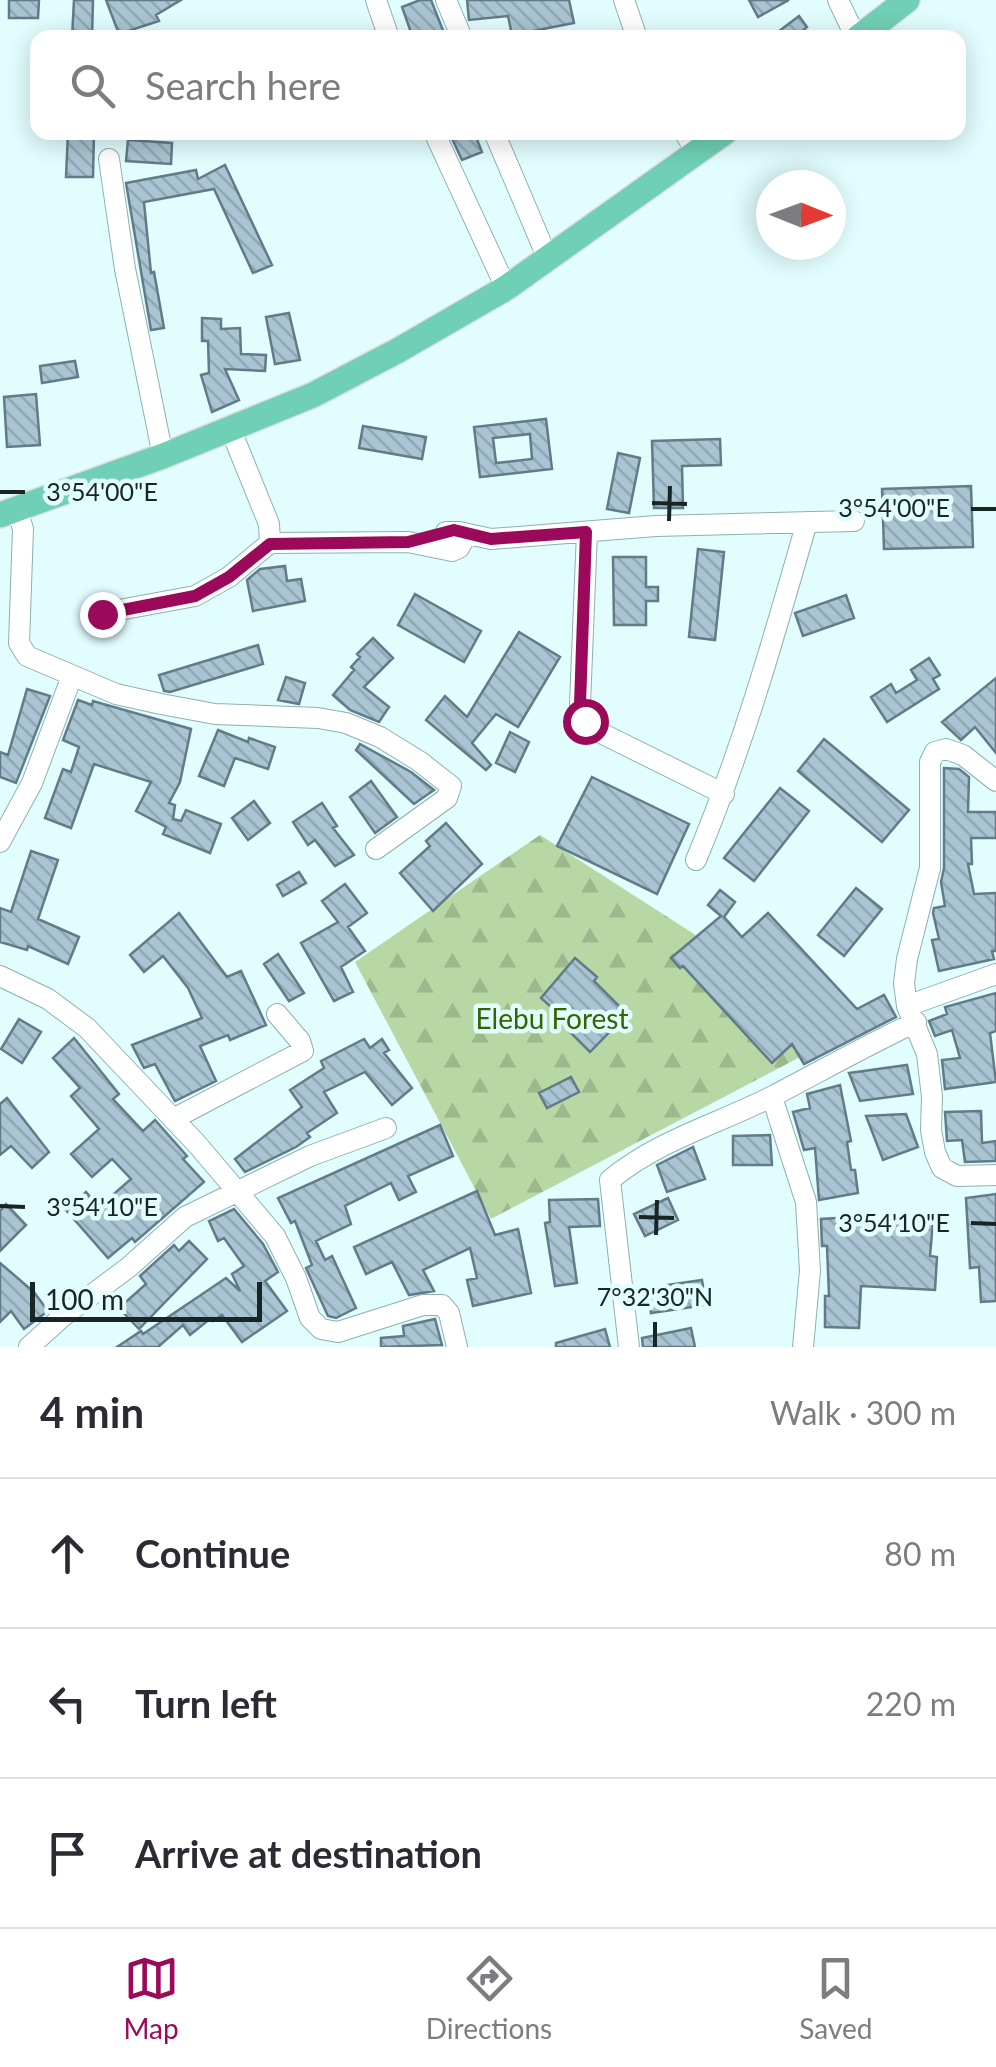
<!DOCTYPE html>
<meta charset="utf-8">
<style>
:root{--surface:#fff;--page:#f2f2f3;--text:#2b2b33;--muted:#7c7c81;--line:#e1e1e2;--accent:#9a095a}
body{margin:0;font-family:Lato,sans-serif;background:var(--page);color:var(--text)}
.compass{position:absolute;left:756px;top:170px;width:90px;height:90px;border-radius:50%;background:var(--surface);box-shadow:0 5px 25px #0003;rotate:91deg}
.scale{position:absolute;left:30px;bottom:25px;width:232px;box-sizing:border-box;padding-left:10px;border:5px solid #182525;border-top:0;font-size:28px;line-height:35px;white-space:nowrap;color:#182525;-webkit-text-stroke:8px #e2fdfe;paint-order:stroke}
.stop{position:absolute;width:30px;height:30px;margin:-22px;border:8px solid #9a095a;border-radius:50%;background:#fff}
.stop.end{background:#9a095a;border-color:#fff;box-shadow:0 2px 10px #0008}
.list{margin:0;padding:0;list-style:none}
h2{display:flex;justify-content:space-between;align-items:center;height:130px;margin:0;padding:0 40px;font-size:42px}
h2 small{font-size:32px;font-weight:400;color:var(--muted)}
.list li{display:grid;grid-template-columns:65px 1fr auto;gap:30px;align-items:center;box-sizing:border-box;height:150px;padding:0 40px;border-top:2px solid var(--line)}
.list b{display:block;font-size:38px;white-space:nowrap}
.list em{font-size:32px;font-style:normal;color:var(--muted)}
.icon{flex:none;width:55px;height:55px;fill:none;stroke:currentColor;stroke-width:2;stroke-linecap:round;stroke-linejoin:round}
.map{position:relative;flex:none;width:996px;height:1347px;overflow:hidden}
.search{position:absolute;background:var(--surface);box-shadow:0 5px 25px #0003;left:30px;right:30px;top:30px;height:110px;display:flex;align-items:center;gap:25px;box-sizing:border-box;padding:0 35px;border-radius:20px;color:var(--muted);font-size:38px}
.sheet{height:580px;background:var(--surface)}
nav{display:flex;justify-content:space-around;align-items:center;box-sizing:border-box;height:140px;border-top:2px solid var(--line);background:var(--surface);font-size:28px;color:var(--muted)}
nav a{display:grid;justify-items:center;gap:5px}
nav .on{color:var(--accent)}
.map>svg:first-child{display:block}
.forest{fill:url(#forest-firs)}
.building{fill:url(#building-back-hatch);stroke:#627b88;stroke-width:2.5;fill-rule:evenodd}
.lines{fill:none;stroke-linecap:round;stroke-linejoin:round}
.minor-casing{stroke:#8fb0b0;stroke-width:22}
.major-casing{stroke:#dfe0e0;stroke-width:28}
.minor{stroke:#fff;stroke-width:20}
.major{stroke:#6fd0b5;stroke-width:25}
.route{stroke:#9a095a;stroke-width:12}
.ticks{fill:none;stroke:#182525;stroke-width:4}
.labels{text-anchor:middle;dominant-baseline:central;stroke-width:9;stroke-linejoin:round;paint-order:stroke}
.park-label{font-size:28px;fill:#346500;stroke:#e2fdfe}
.ticks-label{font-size:25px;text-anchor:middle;fill:#182525;stroke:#e2fdfe;stroke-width:9;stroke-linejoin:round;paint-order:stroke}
</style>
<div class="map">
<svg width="996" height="1347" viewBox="0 0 996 1347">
<defs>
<pattern id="forest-firs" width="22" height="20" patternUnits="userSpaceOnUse" patternTransform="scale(2.5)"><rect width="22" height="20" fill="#b7d7a4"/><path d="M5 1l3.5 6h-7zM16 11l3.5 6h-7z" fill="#9db88d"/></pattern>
<pattern id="building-back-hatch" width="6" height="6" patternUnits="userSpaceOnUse" patternTransform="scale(2.5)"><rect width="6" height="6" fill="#a9c4d2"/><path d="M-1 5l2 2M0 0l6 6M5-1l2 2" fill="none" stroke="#91a8b4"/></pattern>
</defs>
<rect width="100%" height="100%" fill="#e2fdfe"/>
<!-- forest -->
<path class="forest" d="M540,835L694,934L802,1056L491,1219L355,962Z"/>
<!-- building -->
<path class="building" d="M9,0H39L38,18H9Z
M74,0H93L92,38H72Z
M106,0H181L156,15L159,21L119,34Z
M420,0H431L446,38H413L402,7Z
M467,0H569L574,23L512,35L508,16L469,20Z
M749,0H789L758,17Z
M799,16L807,27L794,38H770Z
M68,132H94L93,177H66Z
M449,132H474L482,152L462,160Z
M128,140L172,143L171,164L126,161Z
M225,165L272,265L253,273L214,189L144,202L151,273L154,272L164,328L151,330L126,183L196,170L198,179Z
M289,313L300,360L275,364L266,317Z
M202,318L221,319V329L240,328L241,354L266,355L265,371L225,369L239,400L212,412L201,375L209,373L208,341H202Z
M75,361L78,377L42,383L40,366Z
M36,394L40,445L7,447L4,397Z
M546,419L552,469L480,477L474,427ZM530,434L532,459L496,463L493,438Z
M363,426L426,437L422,459L359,448Z
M720,439L721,465L682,466L683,508H654L652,441Z
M618,453L640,458L629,513L607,509Z
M971,486L973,547L884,549L882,489Z
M698,549L724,552L715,640L689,637Z
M613,557H646V587H658V601H646V625H614Z
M285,566L287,581L301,579L305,601L253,611L247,580L260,569Z
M415,594L481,631L464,662L398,625Z
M846,595L854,618L803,636L795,613Z
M519,632L560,657L518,727L496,714L472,743L491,765L486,770L426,720L445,696L467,717Z
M373,638L393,658L364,687L389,707L379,722L350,710L333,695L354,670L351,667L360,657L357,654Z
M258,645L263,664L170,692L164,691L159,675Z
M929,658L940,675L933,679L939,689L887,722L871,697L891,684L896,693L917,680L911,670Z
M286,677L305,683L299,704L278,700Z
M996,678V753L975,727L961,740L942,722Z
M27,689L50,696L16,783L0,777V752L8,755Z
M78,700L92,705L93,701L191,729L180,782L169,803L175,805L173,819L181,821L186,810L221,824L210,853L163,834L166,827L136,811L151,782L94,764L71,828L45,818L63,769L71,772L79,747L63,740Z
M218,730L248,742L249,738L275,747L268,769L235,758L224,786L199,776Z
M510,732L529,742L515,772L496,763Z
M824,739L909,810L882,842L798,771Z
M360,744L411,772L434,790L414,804L356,750Z
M944,768L959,769L969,777L968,812H996V838H971L972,864H968L974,894L996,893V951H992L994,959L939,971L932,940L939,939L933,913L934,908L945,906L941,882L944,868Z
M592,777L689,824L657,894L557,846Z
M371,781L397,817L375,833L350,797Z
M780,788L809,811L754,881L724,858Z
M254,801L270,823L248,840L232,818Z
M322,803L337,826L333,828L354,855L335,866L315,840L308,845L293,822Z
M446,823L482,864L433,911L400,873L430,846L426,841Z
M31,851L58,860L38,919L79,937L68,964L28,946L27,950L0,942V908L11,912Z
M299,872L306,883L283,896L277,885Z
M345,884L367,913L348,927L365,951L341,967L353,992L334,1001L301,943L338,922L322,901Z
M856,888L882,909L844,956L818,935Z
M720,890L735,902L724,917L742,937L768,913L857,1009L884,995L896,1017L804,1064L792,1044L772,1063L683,966L680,968L671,958L721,916L708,905Z
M179,913L227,977L241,971L266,1025L230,1040L228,1035L200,1046L216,1081L175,1101L155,1064L144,1068L132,1045L202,1018L188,988L163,956L144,972L130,955Z
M278,954L304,993L289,1001L264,964Z
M575,958L597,977L594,981L627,1014L590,1052L568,1030L572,1026L541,998Z
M996,993V1031L990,1033L996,1082L945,1089L942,1060L960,1058L952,1030L935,1036L929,1021L947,1014L945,1007Z
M19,1019L41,1032L22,1063L1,1049Z
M74,1038L119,1094L113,1099L143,1131L155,1120L187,1156L183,1159L204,1182L135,1242L132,1238L108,1258L66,1210L86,1192L99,1207L131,1179L112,1159L92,1177L71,1154L99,1129L71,1096L80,1088L53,1058Z
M364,1039L370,1048L382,1039L389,1050L384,1053L412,1088L392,1105L365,1072L324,1092L337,1113L307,1133L310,1137L296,1147L245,1172L235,1159L302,1107L290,1090L324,1068L321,1061Z
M907,1065L913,1094L860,1101L849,1073Z
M571,1077L579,1092L547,1108L539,1093Z
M840,1085L851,1141L847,1142L851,1170H855L858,1193L819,1200L815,1148L804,1150L793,1112L810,1108L807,1094Z
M7,1098L49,1152L32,1168L11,1146L0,1155V1104Z
M981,1111L982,1143L996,1141V1161L965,1162L962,1140L947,1141L945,1112Z
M906,1114L918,1147L883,1160L866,1116Z
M440,1125L453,1156L408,1176L416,1192L399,1200L391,1183L345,1206L351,1224L316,1241L325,1260L332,1256L356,1308L336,1318L328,1316L306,1268L312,1265L295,1221L291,1223L278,1198Z
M770,1135L772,1165H733V1136Z
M693,1147L705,1179L667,1192L657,1165Z
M477,1191L495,1235L518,1229L531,1293L473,1306L467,1280L477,1278L470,1248L423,1270L434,1291L409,1295L392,1262L366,1274L354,1247Z
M996,1194V1301L981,1302L979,1267L970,1268L966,1198Z
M668,1198L678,1220L645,1236L634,1214Z
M598,1199L600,1226L569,1227L577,1283L555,1286L545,1223L550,1222L549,1200Z
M6,1204L26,1225L0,1251V1211Z
M234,1209L263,1244L278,1272L265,1281L287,1311L242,1342L222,1315L213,1321L211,1318L190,1335L183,1325L158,1347H117L141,1331L143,1334L226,1278L240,1291L232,1274L244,1266L224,1238L218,1241L209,1221Z
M871,1216L933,1221L930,1256L937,1257L935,1290L861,1286L859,1328L825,1327V1296H829L827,1246H822L821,1219Z
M189,1241L207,1259L139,1329L119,1308L146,1284L140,1276L174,1245L179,1251Z
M0,1263L34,1292L48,1311L24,1329L11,1311L0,1322Z
M702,1280L706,1305L651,1313L647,1288Z
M435,1319L442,1345L381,1347V1338L404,1336L403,1326Z
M691,1328L695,1347H643L642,1338Z
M605,1329L610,1347H556V1343Z"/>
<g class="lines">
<!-- minor casing -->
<g class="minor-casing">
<path id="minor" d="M376,0L389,38
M446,0L462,38
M624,0L637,38
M838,0L856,38
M434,132L506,288
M494,132L548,259
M684,132L697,152
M109,159L125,269L163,456
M230,428L269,524L270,543
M17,510L23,529L19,643L27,656L116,694L161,704L215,714L318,718L346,723L380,737L419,761L451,786L447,798L376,849
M459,532L491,539L656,526L854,521
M587,532L580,704L585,721L601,733L724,794
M103,613L195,596L229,577L270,543L408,542L452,551L459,548L463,541L459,532H446L443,539L447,548
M996,781L963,755L946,749L935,752L930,762V868L907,959L904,983L907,1006L927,1054L932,1097L931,1130L935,1152L942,1168L957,1176L996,1175
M0,842L32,783L72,676
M696,860C742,750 774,637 807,522
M0,976L48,999L87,1028L196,1143L275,1236L296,1278L310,1318L321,1329L338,1332L423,1305H442L449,1313L457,1347
M907,1006L996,974
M772,1097L806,1202L810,1271L803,1347
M173,1119L303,1051L300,1041L277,1014
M29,1347L62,1317L129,1267L185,1217L310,1156L386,1128
M629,1347L610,1180C658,1140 718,1124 773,1096C821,1071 867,1045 916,1022"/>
</g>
<!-- major casing -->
<g class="major-casing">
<path id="major" d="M858,38L907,0
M0,515L163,456L313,395L397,351L506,288L725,132"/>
</g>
<!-- minor -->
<use href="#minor" class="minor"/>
<!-- major -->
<use href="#major" class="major"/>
</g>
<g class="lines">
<!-- route -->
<path class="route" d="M102,614L195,596L229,577L270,544L408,542L454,530L491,539L586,532L580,704L585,721"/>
</g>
<!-- ticks -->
<path class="ticks" d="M0,492H25M652,503L687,504M971,509H996M669,521L670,486M0,1206L25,1207M639,1217L674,1218M971,1223L996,1224M656,1235L657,1200M655,1347V1322"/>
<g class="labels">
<!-- park labels -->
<g class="park-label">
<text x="552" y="1018">Elebu Forest</text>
</g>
</g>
<g class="ticks-label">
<text x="102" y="501">3°54'00"E</text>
<text x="894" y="517">3°54'00"E</text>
<text x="102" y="1216">3°54'10"E</text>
<text x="894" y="1232">3°54'10"E</text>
<text x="655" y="1306">7°32'30"N</text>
</g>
</svg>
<svg class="compass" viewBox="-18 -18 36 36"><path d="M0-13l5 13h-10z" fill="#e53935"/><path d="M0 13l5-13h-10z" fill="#7c7c81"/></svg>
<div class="scale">100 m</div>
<div class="stop" style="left:585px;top:721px"></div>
<div class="stop end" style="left:102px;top:614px"></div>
<div class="search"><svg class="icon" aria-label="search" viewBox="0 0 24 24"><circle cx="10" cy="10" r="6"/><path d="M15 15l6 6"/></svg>Search here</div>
</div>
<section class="sheet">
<h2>4 min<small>Walk · 300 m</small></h2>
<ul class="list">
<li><svg class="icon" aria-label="ahead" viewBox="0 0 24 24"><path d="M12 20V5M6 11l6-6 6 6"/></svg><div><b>Continue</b></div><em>80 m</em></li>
<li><svg class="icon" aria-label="left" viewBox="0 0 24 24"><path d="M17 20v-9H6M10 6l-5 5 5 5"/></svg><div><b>Turn left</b></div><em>220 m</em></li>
<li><svg class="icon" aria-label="arrive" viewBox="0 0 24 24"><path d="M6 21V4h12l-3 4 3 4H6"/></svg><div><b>Arrive at destination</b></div></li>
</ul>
</section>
<nav>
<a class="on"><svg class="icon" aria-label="map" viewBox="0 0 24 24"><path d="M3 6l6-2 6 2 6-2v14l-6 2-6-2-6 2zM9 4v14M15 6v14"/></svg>Map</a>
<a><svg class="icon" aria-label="directions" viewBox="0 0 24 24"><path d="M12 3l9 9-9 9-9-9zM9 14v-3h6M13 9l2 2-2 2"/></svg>Directions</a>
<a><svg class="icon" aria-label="saved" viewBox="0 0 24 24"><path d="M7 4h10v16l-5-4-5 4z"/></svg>Saved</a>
</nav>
